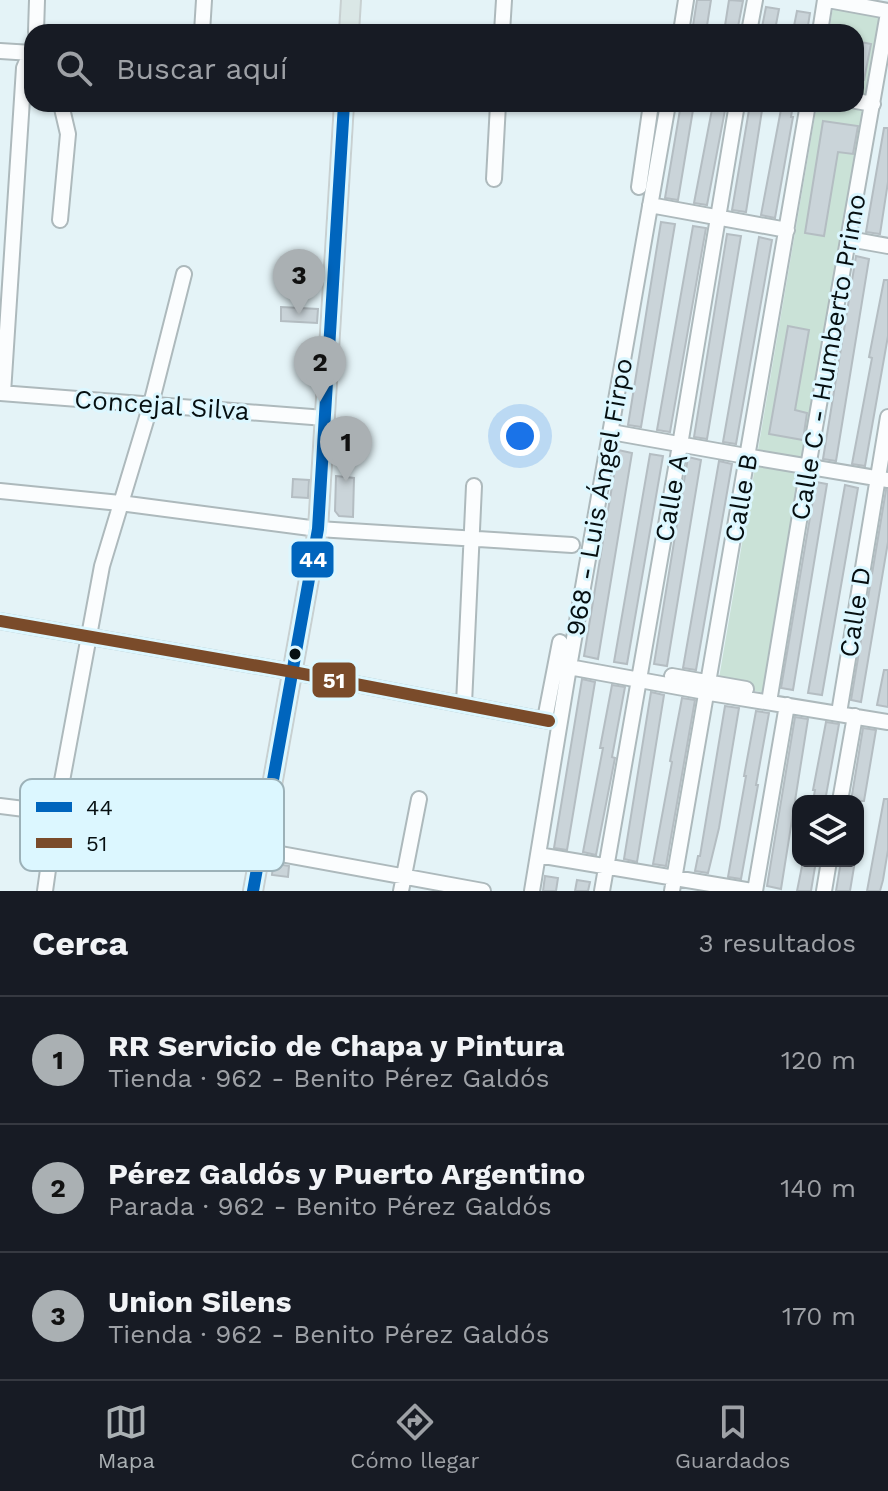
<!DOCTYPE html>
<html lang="es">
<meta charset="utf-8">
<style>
:root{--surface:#171b24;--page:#20242c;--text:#f1f3f6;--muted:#9ea1a6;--line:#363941;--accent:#aab0b3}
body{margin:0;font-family:"Work Sans",sans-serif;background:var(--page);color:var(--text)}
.controls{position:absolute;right:24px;bottom:24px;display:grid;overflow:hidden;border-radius:16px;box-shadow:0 2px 6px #0004}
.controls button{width:72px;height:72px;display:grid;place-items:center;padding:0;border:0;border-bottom:2px solid var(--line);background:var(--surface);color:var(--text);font:40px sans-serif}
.you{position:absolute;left:520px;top:436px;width:28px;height:28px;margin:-20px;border:6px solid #fff;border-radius:50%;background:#1a73e8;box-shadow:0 0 0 12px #1a73e833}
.badge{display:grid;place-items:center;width:52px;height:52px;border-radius:50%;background:var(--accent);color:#111;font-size:26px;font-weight:700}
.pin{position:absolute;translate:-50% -66px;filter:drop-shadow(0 2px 4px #0008)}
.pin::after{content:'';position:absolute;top:42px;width:28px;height:24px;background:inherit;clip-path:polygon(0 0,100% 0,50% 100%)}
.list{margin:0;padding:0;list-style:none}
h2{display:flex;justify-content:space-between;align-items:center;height:104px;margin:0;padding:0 32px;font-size:34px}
h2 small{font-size:26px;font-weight:400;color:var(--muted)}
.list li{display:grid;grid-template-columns:52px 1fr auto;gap:24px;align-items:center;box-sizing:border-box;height:128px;padding:0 32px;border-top:2px solid var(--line)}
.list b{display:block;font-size:30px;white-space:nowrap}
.list p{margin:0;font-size:26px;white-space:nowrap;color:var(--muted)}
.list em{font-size:26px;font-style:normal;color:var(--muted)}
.icon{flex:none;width:44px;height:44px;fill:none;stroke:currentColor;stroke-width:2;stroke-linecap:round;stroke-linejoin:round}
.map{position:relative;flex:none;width:888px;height:891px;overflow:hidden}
.search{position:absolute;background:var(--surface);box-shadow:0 2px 6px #0004;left:24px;right:24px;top:24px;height:88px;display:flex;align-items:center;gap:20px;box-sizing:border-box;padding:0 28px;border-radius:24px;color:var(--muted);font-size:30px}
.sheet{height:488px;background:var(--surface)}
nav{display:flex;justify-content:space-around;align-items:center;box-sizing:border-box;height:112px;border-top:2px solid var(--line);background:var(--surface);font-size:22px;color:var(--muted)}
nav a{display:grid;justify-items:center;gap:4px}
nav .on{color:var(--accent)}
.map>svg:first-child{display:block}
.green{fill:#cae2d7}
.building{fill:#cad4d9;stroke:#b4bdc2;stroke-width:2}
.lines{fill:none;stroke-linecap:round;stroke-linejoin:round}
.minor-casing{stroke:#adb9bc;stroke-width:18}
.major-casing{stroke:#c8d0d1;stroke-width:22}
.minor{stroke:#fbfdfe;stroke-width:14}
.major{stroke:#dae7e6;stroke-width:18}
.bus-1-casing{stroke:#dcf7ff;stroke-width:18}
.bus-2-casing{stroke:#dcf7ff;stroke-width:18}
.bus-1{stroke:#0065bd;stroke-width:12}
.bus-2{stroke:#7a4b2a;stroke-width:12}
.bus-dot{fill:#060f11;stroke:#dcf7ff;stroke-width:3}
.labels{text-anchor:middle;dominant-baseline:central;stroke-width:6;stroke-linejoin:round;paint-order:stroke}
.street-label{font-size:26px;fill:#060f11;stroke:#dcf7ff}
.key{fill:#dcf7ff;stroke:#9cb1b8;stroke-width:2}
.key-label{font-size:22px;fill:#060f11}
.line-badge{stroke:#dcf7ff;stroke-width:3}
.badge-label{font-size:22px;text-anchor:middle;font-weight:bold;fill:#fff}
</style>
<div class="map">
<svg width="888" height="891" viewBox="0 0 888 891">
<rect width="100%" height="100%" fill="#e4f3f7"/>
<!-- green -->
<path class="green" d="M834,1L888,11L771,694L718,684L817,104H856V32H829Z"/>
<!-- building -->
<path class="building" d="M697,0H711L706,32H692Z
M729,0L743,1L737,32H724Z
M766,7L779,9L775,30L762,27Z
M797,11L810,13L807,32L793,31Z
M856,41L871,44L864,80L856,79Z
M681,104H694L678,200L665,198Z
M713,104L726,105L707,205L694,203Z
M750,104H763L746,212L732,210Z
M782,104H793L791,117H793L775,218L761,215Z
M823,121L858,126L853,154L838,152L824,236L805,233Z
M884,128H888V182L880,234L866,232Z
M661,222L675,224L641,427L628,425Z
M693,226L706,228L670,432L657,430Z
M727,234L741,236L707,439L694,437Z
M759,237L772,240L736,444L723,442Z
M856,256L869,259L836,461L823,459Z
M884,280H888V336L865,466L852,464L872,358L869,357Z
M281,307L318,309L317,323L281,321Z
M788,326L809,330L795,410L807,413L803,440L769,434Z
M618,450L632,453L598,659L584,656Z
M650,454L663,456L627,664L614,662Z
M688,457L701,460L667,666L654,664Z
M719,461L732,464L696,670L683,668Z
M336,476L354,478L353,517L339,516L335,511Z
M293,479L309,480L308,498L292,497Z
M816,482L827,484L793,690L781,688Z
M845,485L858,488L822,695L808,693Z
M886,490H888V542L861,702L851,700Z
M884,670H888V707L877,705Z
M582,679L595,682L567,850L554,848Z
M612,685L625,687L612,757L615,758L596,855L583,852L603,748H600Z
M651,692L664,695L637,862L624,859Z
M682,698L695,700L666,866L653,864L672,762L670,761Z
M725,706L739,708L719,828L708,873L695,871L698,856H700Z
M756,711L769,713L756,785H758L741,879L728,877L746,776H744Z
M795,717L808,719L781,889L767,886Z
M826,722L839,724L825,801H813L815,790H813Z
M863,728L876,730L864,801H851Z
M884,799H888V850L883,880L880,891H867Z
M803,861H816L811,891H797Z
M841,861H855L850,891H836Z
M277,864L289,866L288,877L272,875L273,866Z
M545,876L558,878L556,891H543Z
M577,880L590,882L588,891H575Z"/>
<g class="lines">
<!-- minor casing -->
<g class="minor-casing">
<path id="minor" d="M828,0L888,11
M36,32L37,0
M202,32L204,0
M502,32L504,0
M681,32L686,0
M749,32L755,0
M820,32L825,0
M0,51L32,53
M856,101L873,104
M494,179L498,104
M639,187L651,104
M650,205L787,230
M60,220L68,134L61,104
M849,239L888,246
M0,393L325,418
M3,393L24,68L32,49
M611,432L757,458L888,480
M0,491L120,503L318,529L572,545
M0,621L293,672L549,721
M569,667L716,694L888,722
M672,676L746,689
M769,702L808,467L888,13
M464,704L474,486
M839,713L888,417
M545,719L560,642
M840,801L855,716
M0,806L56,813L483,891
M538,855L752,891
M45,891L56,813L102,566L151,404L184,274
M401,891L419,799
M532,891L569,667L668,104
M602,891L680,445L737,104
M672,891L808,104
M755,891L787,705
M824,891L829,861"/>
</g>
<!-- major casing -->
<g class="major-casing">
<path id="major" d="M349,32L351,0
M253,891L318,529L344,104"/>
</g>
<!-- minor -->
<use href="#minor" class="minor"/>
<!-- major -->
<use href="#major" class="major"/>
<!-- bus-1 casing -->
<g class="bus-1-casing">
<path id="bus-1" d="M253,891L318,529L344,104"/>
</g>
<!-- bus-2 casing -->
<g class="bus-2-casing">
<path id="bus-2" d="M0,621L293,672L549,721"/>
</g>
<!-- bus-1 -->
<use href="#bus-1" class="bus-1"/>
<!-- bus-2 -->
<use href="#bus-2" class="bus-2"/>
</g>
<!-- markers -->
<circle class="bus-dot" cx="295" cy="654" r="7"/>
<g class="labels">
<!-- street labels -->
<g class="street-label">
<text transform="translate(828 357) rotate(-80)">Calle C - Humberto Primo</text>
<text transform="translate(162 405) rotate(4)">Concejal Silva</text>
<text transform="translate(599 497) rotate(-80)">968 - Luis Ángel Firpo</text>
<text transform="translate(671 498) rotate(-80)">Calle A</text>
<text transform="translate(741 498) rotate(-80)">Calle B</text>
<text transform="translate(855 612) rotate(-81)">Calle D</text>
</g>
</g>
<!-- legend -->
<rect x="20" y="779" width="264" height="92" rx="12" class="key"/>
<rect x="36" y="802" width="36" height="10" fill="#0065bd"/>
<rect x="36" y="838" width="36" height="10" fill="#7a4b2a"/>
<g class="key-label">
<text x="86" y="815">44</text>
<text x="86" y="851">51</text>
</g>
<g class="line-badge">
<rect x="290" y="540" width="45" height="39" rx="8" fill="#0065bd"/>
<rect x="311" y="661" width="46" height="38" rx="8" fill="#7a4b2a"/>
</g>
<g class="badge-label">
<text x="313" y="567">44</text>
<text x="334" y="688">51</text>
</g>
</svg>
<div class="controls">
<button><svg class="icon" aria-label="layers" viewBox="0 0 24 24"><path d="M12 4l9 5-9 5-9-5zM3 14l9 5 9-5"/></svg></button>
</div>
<div class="you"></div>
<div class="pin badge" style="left:346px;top:482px">1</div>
<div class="pin badge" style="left:320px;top:402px">2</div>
<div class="pin badge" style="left:299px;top:315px">3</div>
<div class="search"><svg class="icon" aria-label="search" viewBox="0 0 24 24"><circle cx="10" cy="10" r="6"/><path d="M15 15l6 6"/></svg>Buscar aquí</div>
</div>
<section class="sheet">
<h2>Cerca<small>3 resultados</small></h2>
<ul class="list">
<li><span class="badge">1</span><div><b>RR Servicio de Chapa y Pintura</b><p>Tienda · 962 - Benito Pérez Galdós</p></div><em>120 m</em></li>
<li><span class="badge">2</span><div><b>Pérez Galdós y Puerto Argentino</b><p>Parada · 962 - Benito Pérez Galdós</p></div><em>140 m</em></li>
<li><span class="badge">3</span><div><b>Union Silens</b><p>Tienda · 962 - Benito Pérez Galdós</p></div><em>170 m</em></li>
</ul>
</section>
<nav>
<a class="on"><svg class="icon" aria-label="map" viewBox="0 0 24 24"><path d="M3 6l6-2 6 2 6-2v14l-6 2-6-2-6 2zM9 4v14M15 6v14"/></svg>Mapa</a>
<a><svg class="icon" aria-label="directions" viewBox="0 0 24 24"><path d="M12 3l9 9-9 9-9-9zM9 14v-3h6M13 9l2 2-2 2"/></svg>Cómo llegar</a>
<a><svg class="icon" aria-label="saved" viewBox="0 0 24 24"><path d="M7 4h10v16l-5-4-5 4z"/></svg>Guardados</a>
</nav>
